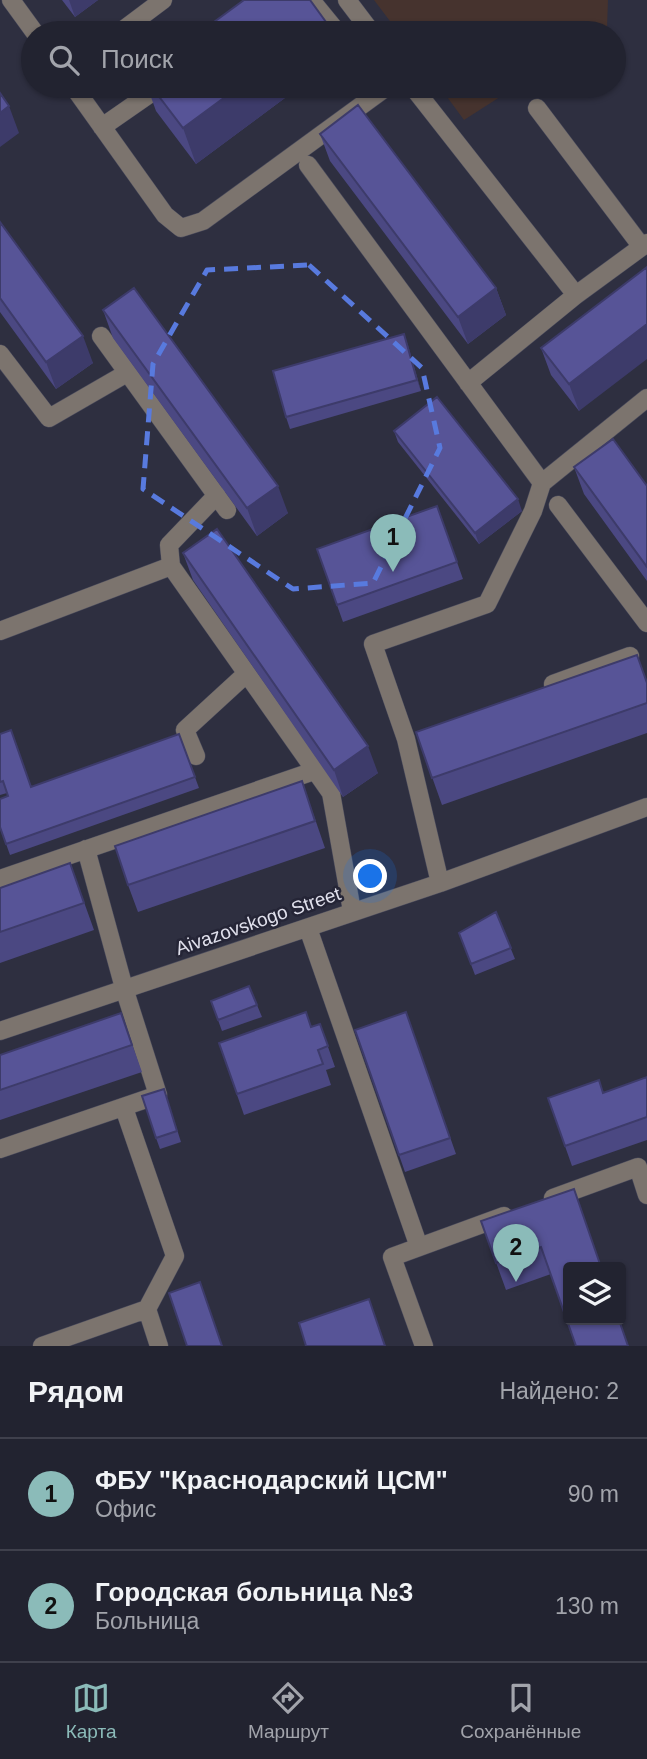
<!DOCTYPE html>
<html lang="ru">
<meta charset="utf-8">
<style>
:root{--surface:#222330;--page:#2e2f3c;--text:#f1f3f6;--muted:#a2a4ab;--line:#3f404c;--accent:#8bbbb9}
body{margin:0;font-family:Helvetica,sans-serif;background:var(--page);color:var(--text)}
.controls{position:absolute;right:21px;bottom:21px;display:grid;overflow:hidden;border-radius:7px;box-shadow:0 2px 5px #0004}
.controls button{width:63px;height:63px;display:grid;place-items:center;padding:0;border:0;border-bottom:2px solid var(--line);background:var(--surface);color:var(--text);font:35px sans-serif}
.you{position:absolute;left:371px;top:877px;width:24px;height:24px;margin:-18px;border:5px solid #fff;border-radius:50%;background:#1a73e8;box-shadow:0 0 0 10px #1a73e833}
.badge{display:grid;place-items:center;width:46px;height:46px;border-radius:50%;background:var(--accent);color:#111;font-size:23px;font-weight:700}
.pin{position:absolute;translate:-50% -58px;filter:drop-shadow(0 2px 4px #0008)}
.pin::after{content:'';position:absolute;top:37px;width:24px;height:21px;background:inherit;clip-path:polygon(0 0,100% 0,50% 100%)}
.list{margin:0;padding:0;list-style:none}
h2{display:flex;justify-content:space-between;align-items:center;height:91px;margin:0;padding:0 28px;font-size:30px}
h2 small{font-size:23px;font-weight:400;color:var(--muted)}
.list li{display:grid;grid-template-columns:46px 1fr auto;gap:21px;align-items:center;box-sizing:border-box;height:112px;padding:0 28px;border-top:2px solid var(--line)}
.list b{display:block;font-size:26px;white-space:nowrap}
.list p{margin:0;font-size:23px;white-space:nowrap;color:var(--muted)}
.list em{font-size:23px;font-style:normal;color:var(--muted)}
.icon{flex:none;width:38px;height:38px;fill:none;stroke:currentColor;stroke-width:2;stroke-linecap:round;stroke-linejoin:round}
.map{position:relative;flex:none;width:647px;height:1346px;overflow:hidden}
.search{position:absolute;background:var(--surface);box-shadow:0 2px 5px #0004;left:21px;right:21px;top:21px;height:77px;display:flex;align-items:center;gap:18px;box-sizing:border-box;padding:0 24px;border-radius:38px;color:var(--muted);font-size:26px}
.sheet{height:315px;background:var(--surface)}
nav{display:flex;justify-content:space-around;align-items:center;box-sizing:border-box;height:98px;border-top:2px solid var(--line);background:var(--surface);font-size:19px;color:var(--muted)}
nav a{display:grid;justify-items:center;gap:4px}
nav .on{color:var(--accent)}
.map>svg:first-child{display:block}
.industrial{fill:#46332e}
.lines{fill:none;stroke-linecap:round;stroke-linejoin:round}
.minor-casing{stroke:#4a4b5c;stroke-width:19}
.minor{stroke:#7c746e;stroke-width:18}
.wall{fill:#4b4882}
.shaded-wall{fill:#3d3b6a}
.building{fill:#575497;stroke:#3d3b6a;stroke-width:2}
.marked{fill:none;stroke:#587ade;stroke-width:5;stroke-dasharray:14 9;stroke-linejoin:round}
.labels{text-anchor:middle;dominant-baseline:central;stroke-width:5;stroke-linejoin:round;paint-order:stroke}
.street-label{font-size:19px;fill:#e0e0ec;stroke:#252536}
</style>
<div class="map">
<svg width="647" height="1346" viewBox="0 0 647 1346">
<rect width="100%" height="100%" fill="#2e2f40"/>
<!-- industrial -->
<path class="industrial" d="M374,0H608L607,28L599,33H399Z
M439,86H517L464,120Z"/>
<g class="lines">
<!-- minor casing -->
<g class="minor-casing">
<path id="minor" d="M11,0L35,33
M311,0L338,33
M347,0L372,33
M119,33L163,0
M73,86L165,215L181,228L203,221L388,86
M412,86L576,295
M537,108L642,247
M102,127L161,86
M308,165L542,483
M101,336L227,510
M0,354L49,418L127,373
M468,383L576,295L647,243
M217,495L169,545L171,566L331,793L352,911
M558,505L647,623
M0,631L171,566
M553,684L630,656
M196,756L185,730L246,674
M0,879L314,771
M440,883L406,739L373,644L487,604L533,511L542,483L647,398
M308,928L419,1247
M0,1031L440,883L647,807
M0,1149L158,1095L124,988L86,849
M553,1198L638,1167L647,1195
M147,1309L159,1346
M42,1346L147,1309L175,1256L124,1108
M424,1346L392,1257L504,1216"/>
</g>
<!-- minor -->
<use href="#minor" class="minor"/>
</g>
<!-- wall -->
<path class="wall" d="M62,0H98L75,17Z
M147,86H301L196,164L156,111Z
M320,134L496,288L506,315L468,344L330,161Z
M0,222L93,363L56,389L0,312Z
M647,267L579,411L551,375L541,348Z
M103,310L288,513L257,536L113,338Z
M404,334L421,391L290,429L286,417Z
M394,431L522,511L479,544L398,442Z
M574,467L647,486V581L584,494Z
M437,506L463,579L343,622L317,549Z
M183,553L378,773L343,797L193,580Z
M647,682V733L442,805L416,732Z
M0,734L31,787L179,734L199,788L10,855L0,827L8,796L7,793L0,795Z
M302,781L325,848L138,912L128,885Z
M70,863L94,930L0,963V888Z
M496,912L515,959L475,975L459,933Z
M211,1001L257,1005L262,1017L222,1031Z
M406,1012L456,1154L405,1172L355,1030Z
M121,1013L142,1072L0,1120V1055Z
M320,1024L335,1067L326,1070L331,1085L244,1115L219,1043L312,1027Z
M647,1077V1140L572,1166L548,1098L603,1093Z
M164,1089L181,1142L160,1149L156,1138Z
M574,1189L551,1274L506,1290L481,1221Z"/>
<!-- shaded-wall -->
<path class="shaded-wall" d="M69,0H98L75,17Z
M326,22L330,33H310Z
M240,86H301L196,164L183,128Z
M9,106L19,133L0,147V113Z
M496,288L506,315L468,344L458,317Z
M647,324V359L579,411L569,384Z
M404,334L408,345L421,391L417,380Z
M83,336L93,363L56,389L46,362Z
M278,486L288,513L257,536L247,508Z
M518,499L522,511L479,544L475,533Z
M368,746L378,773L343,797L334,770Z"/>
<!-- building -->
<path class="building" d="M244,0H310L326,22L310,33H199Z
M151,86H240L183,128Z
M0,93L9,106L0,113Z
M358,105L496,288L458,317L320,134Z
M0,222L83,336L46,362L0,298Z
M647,267V324L569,384L541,348Z
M134,288L278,486L247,508L103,310Z
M404,334L417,380L286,417L273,371Z
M437,397L518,499L475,533L394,431Z
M613,439L647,486V567L574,467Z
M437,506L457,562L337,605L317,549Z
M217,529L368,746L334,770L183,553Z
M637,655L647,683V703L432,778L416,732Z
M11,730L31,787L179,734L195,777L6,844L0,827V799L8,796L3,781L0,782V734Z
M302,781L315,821L128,885L115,846Z
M70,863L84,903L0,932V888Z
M496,912L511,948L471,964L459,933Z
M249,986L257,1005L218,1020L211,1001Z
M306,1012L311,1027L320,1024L328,1046L318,1050L323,1064L237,1094L219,1043Z
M406,1012L450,1138L399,1155L355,1030Z
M121,1013L132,1045L0,1090V1055Z
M647,1077V1117L565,1146L548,1098L599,1080L603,1093Z
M164,1089L177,1131L156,1138L142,1096Z
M574,1189L601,1267H568V1320H619L628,1346H576L541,1247L496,1263L481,1221Z
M200,1282L222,1346H187L169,1293Z
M369,1299L385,1346H306L299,1323Z"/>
<!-- marked area -->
<path class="marked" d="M309,265L422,368L440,448L373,583L293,589L143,489L153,364L207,270Z"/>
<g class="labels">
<!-- street labels -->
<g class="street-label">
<text transform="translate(258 921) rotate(-19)">Aivazovskogo Street</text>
</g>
</g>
</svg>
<div class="controls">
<button><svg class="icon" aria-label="layers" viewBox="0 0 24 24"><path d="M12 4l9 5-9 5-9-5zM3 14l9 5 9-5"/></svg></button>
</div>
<div class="you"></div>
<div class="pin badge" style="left:393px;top:572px">1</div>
<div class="pin badge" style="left:516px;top:1282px">2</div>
<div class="search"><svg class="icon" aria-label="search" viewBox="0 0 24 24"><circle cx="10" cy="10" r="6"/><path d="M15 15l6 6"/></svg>Поиск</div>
</div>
<section class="sheet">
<h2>Рядом<small>Найдено: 2</small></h2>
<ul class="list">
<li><span class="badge">1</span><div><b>ФБУ &quot;Краснодарский ЦСМ&quot;</b><p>Офис</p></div><em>90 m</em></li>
<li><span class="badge">2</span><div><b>Городская больница №3</b><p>Больница</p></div><em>130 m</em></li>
</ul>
</section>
<nav>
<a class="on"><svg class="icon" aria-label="map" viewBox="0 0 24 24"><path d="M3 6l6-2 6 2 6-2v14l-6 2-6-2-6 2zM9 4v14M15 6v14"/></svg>Карта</a>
<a><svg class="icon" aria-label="directions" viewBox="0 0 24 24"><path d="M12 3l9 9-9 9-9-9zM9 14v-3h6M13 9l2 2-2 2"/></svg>Маршрут</a>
<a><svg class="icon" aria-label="saved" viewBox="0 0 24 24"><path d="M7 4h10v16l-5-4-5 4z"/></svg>Сохранённые</a>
</nav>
